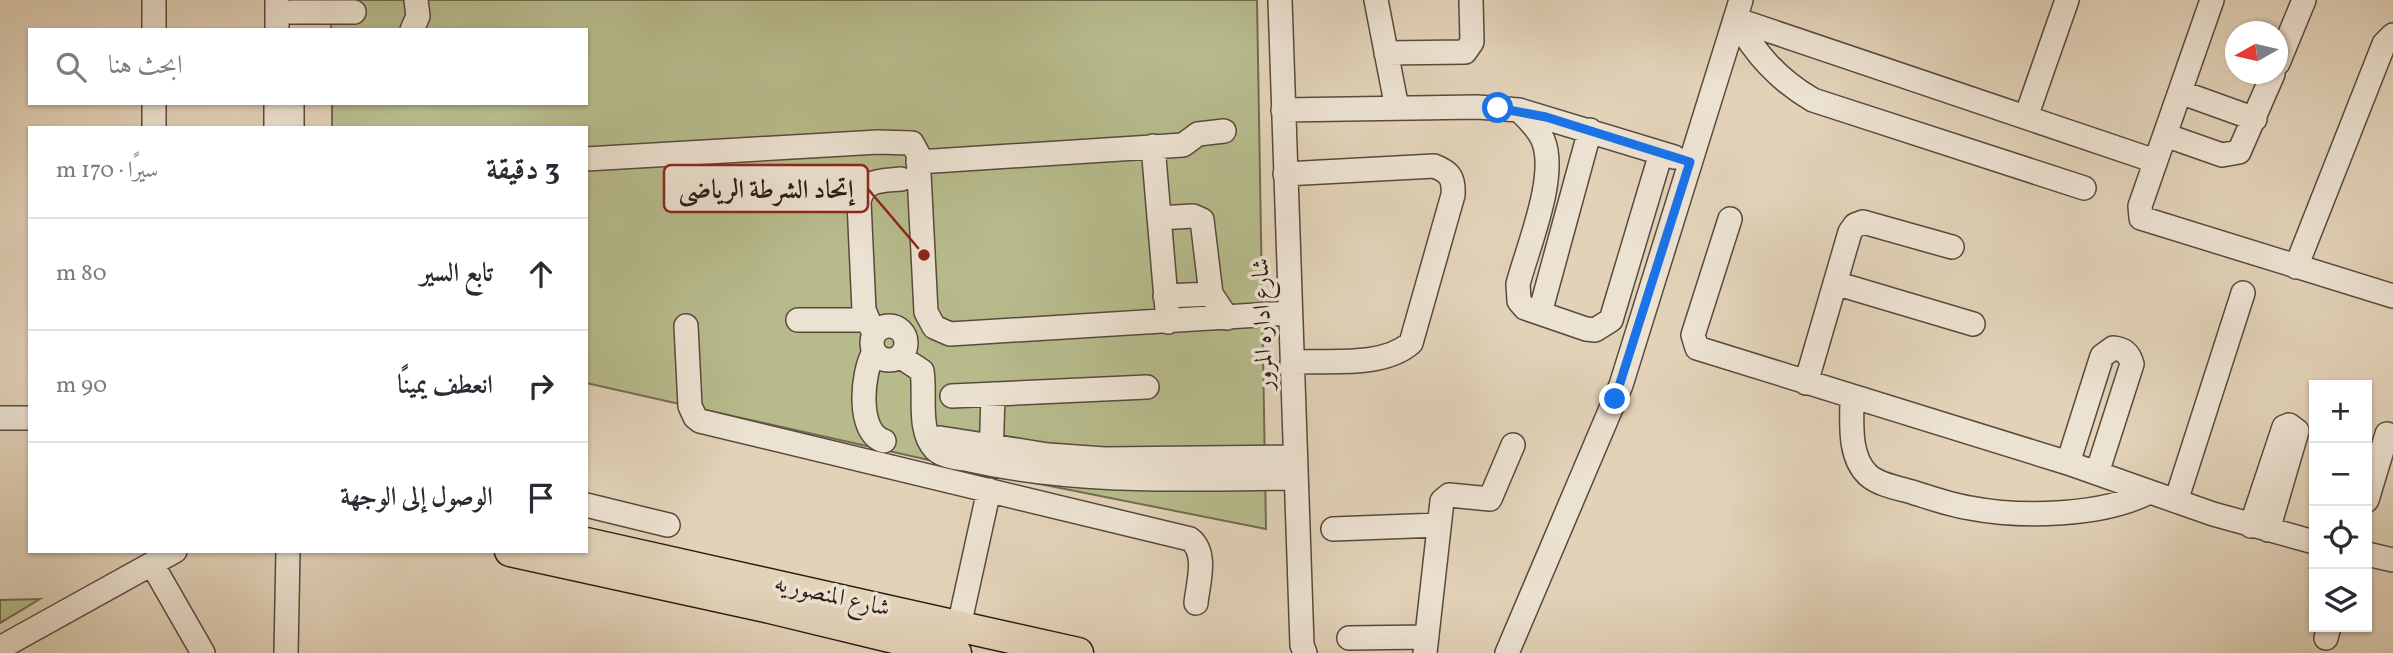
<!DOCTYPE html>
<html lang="ar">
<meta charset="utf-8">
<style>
:root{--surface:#fff;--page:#f7f7f7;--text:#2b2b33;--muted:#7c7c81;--line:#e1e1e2}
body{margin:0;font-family:Vollkorn,Amiri,serif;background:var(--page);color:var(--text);direction:rtl}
.controls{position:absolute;right:21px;bottom:21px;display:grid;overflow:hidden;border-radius:0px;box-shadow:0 2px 5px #0004}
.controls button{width:63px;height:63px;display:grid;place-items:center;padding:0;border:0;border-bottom:2px solid var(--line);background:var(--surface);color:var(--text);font:35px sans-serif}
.compass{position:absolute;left:2225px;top:21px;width:63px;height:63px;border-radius:50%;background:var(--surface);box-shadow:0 2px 5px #0004;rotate:262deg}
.stop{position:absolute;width:21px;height:21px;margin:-16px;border:5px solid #1a73e8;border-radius:50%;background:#fff}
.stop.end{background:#1a73e8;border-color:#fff;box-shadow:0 2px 7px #0008}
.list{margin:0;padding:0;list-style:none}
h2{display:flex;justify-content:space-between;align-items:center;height:91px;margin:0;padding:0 28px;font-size:30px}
h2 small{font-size:23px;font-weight:400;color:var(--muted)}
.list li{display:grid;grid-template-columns:46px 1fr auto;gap:21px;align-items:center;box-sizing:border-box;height:112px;padding:0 28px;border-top:2px solid var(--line)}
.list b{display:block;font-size:26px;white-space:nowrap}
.list em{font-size:23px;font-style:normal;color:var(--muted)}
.icon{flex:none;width:38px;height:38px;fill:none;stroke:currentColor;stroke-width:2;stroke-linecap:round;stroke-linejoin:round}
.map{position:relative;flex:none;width:2393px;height:653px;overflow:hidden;direction:ltr}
.search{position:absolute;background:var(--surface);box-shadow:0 2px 5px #0004;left:28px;top:28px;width:560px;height:77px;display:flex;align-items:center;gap:18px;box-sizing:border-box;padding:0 24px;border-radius:0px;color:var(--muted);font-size:26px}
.panel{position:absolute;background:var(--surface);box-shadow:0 2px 5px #0004;left:28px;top:126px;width:560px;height:427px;border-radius:0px;direction:rtl}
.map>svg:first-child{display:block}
.green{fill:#b7bb8c;stroke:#716c50;stroke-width:2}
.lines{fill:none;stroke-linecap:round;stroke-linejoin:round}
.minor-casing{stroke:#594a3d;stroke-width:26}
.major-casing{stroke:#2b1c14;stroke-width:33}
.minor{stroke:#ece2d1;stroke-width:23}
.major{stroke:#e2d2b8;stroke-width:30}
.route{stroke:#1a73e8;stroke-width:9}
.labels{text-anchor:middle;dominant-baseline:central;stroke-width:7;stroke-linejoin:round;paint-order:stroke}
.street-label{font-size:24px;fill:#2b1c14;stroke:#ece2d1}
.leader{fill:none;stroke:#8f2418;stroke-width:2.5}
.callout-dot{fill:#8f2418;stroke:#ece2d1;stroke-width:2.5}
.callout{fill:#ece2d1;stroke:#8f2418;stroke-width:2.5}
.callout-label{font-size:26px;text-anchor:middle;font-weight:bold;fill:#2b1c14}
</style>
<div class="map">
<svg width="2393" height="653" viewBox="0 0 2393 653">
<rect width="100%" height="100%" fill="#e2d2b8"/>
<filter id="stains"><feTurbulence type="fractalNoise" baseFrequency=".00286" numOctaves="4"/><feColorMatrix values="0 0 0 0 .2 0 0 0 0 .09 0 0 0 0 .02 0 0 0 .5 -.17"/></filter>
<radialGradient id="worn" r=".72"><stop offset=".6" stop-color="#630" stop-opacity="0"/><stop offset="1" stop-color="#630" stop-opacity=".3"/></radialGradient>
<!-- green -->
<path class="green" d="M331,0H1257L1266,529L1000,476L586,383V128H332V103H586V30H331Z
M40,599L0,623V600Z"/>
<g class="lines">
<!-- minor casing -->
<g class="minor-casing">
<path id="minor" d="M154,0V30
M1280,0L1302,645L1305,653
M1376,0L1397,108
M2212,0L2140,206L2141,218L2393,296
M292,12H354
M1735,19L2155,161
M1735,19C1756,54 1777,79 1813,100L2084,188
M277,30V0
M412,30L418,16L416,0
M1386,53L1465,52L1472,42L1471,0
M2278,63L2304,0
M2180,92L2255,119
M154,103V128
M292,103V128
M1283,110L1477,107L1519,110L1674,157
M1519,110C1528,119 1538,128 1543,140C1558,176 1528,246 1518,284L1519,301L1525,308L1586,329L1595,330L1611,320L1661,153
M2026,117L2067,0
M276,128V103
M2165,135L2222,155L2239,152L2273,74
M1153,146L1168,322
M586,159L878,142L912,143L918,154L926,312L934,327L950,334L1290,313
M918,162L1183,145L1198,134L1224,131
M1285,174L1434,166C1450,172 1454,178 1453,195L1411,343C1382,368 1329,360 1292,362
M1159,218L1193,216L1202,220L1211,294L1227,318
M1730,219L1693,335L1697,348L2068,463L2213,514L2314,542
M2296,267L2384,44L2393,35
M1835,283L1973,324
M1165,296L1211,294
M1540,313L1590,130
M798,320H866
M872 343a17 17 0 1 1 34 0a17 17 0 1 1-34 0Z
M686,326L690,406L695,417L700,421L1190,539C1208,553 1198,583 1196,603
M874,334L864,310L859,202C863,179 881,181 901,179
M874,352C862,372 856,433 884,441
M901,357L922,371C926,394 917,430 935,449C943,457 959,458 970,460C1076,484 1188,479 1296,478
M1806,383L1850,232L1855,225L1863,222L1952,247
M952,396L1147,387
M1852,398C1852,422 1848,456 1868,475C1879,485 1898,488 1912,492C1931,498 1950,505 1970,508C2021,518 2104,516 2149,492
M0,418H30
M930,440L940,438L1048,455L1105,459L1294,457
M991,462L993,394
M2068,463L2102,356L2113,348C2124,349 2129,353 2132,364L2097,473
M2367,500L2387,434
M2176,501L2243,293
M586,505L668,525
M2251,526L2284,427L2289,425L2297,431L2268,530
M1333,529L1438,525
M2367,554L2393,560
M152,564L203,653
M959,626L989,490
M1349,638L1427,637
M2326,638L2329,627
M0,648L175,551
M286,653L288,551
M1425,653L1442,501L1449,495L1490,499L1513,445
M1507,653L1621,385L1741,0"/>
</g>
<!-- major casing -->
<g class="major-casing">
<path id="major" d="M586,543L1078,653
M510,551L770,608L956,653"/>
</g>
<!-- minor -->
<use href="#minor" class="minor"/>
<!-- major -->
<use href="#major" class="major"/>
</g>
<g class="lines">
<!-- route -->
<path class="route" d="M1498,108L1546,117L1690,162L1615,399"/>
</g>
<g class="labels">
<!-- street labels -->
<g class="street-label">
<text transform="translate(1264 324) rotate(-92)">شارع اداره المرور</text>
<text transform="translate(832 597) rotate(13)">شارع المنصوريه</text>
</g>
</g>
<!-- callouts -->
<path class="leader" d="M924 255L868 189"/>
<circle class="callout-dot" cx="924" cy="255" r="7"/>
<rect class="callout" x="664" y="165" width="204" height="47" rx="7"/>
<g class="callout-label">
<text x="766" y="198">إتحاد الشرطة الرياضى</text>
</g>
<rect width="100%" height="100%" filter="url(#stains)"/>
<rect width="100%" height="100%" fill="url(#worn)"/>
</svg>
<div class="controls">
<button>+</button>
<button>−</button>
<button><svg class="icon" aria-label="locate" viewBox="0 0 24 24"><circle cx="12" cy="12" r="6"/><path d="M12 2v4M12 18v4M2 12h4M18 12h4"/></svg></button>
<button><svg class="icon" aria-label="layers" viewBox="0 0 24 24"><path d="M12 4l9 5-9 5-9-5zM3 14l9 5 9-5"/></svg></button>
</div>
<svg class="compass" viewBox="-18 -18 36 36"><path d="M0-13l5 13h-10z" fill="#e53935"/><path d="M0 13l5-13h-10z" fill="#7c7c81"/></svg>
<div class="stop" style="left:1498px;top:108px"></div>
<div class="stop end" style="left:1615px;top:399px"></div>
<div class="search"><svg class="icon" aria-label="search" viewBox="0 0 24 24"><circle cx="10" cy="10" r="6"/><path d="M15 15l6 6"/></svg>ابحث هنا</div>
<section class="panel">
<h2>3 دقيقة<small>سيرًا · 170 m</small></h2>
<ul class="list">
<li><svg class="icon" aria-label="ahead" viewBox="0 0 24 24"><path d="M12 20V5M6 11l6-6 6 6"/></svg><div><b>تابع السير</b></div><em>80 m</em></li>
<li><svg class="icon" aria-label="right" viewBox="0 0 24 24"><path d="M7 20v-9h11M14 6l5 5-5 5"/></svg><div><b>انعطف يمينًا</b></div><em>90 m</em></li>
<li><svg class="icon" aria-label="arrive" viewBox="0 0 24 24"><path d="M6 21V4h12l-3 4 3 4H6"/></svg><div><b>الوصول إلى الوجهة</b></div></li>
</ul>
</section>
</div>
